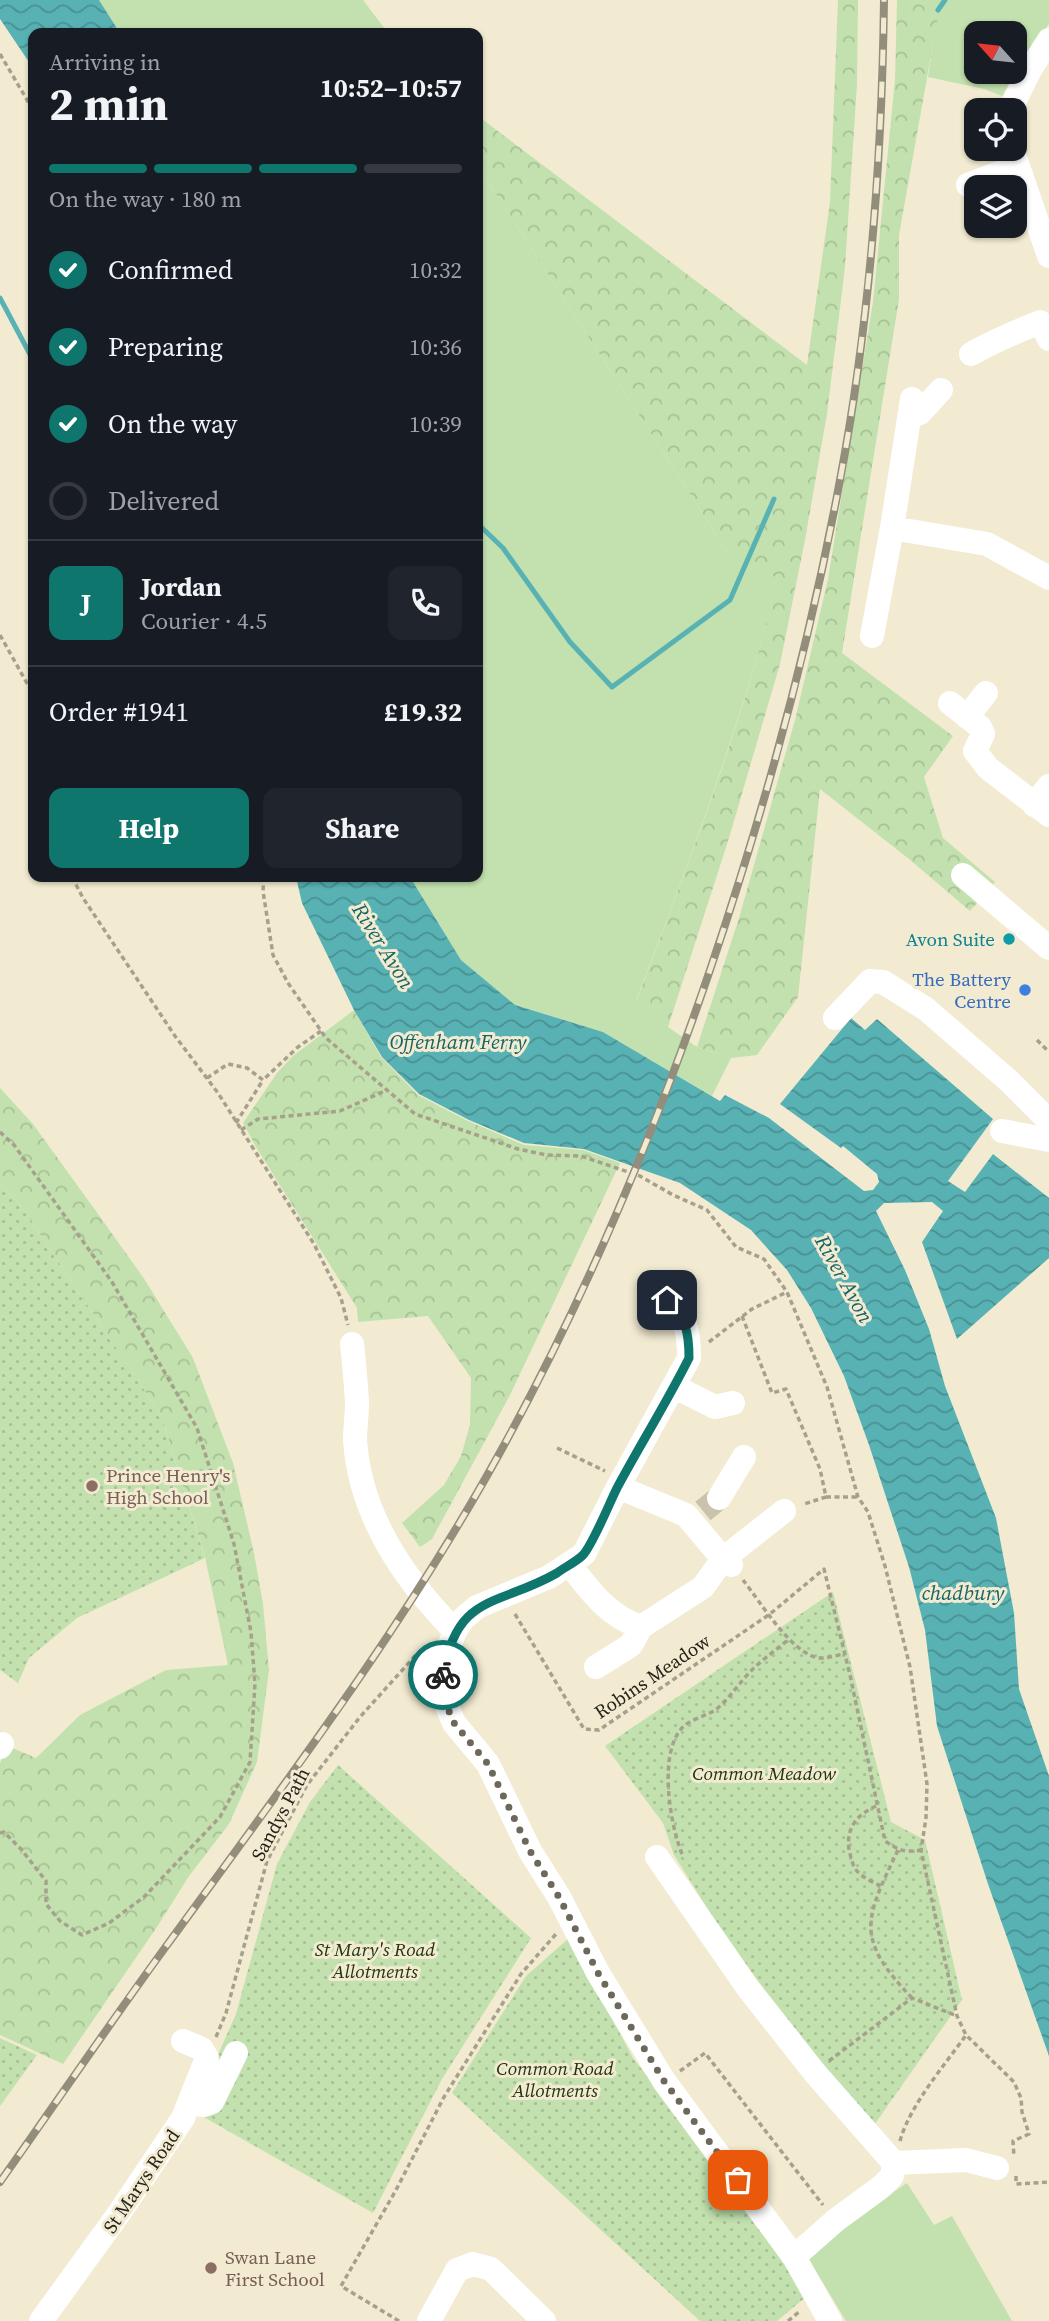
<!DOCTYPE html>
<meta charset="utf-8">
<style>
:root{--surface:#171b24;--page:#20242c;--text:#f1f3f6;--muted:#9ea1a6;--line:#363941;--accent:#0f766e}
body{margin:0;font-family:"Source Serif 4",serif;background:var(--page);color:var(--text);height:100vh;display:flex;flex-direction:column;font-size:26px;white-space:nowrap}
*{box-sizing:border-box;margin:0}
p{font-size:23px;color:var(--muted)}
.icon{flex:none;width:38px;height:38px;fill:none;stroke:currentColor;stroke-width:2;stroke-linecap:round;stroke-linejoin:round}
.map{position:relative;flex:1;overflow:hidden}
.details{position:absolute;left:28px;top:28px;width:455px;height:854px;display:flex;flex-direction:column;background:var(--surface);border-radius:14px;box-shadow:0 2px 5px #0004}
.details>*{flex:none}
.needle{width:46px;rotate:297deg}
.buttons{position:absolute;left:964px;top:21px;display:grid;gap:14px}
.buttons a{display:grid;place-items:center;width:63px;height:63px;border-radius:14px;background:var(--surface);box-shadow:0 2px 5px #0004;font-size:35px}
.pin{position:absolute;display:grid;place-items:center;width:60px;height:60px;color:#fff;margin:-30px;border-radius:14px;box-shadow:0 4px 10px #0006}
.courier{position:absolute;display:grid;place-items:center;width:70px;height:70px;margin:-35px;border:5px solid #0f766e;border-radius:50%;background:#fff;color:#222;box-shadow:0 2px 9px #0007}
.summary em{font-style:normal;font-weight:700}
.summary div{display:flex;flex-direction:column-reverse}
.summary{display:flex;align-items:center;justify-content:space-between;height:119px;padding:0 21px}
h1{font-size:46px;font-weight:700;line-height:52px}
.bar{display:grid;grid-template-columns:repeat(4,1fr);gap:10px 7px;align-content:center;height:84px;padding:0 21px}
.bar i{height:9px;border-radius:5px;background:var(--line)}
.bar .active{background:var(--accent)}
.bar p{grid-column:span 4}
.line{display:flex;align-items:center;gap:18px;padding:0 21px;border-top:2px solid var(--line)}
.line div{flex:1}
.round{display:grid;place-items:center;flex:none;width:74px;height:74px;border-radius:14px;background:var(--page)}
ol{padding:0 21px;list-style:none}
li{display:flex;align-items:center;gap:21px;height:77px}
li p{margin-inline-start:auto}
li .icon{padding:7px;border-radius:50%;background:var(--accent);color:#fff;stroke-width:4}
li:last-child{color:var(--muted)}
li i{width:38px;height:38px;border:4px solid var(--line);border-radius:50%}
.action{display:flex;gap:14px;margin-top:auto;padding:14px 21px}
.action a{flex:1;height:80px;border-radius:14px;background:var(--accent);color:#fff;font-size:28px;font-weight:700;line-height:80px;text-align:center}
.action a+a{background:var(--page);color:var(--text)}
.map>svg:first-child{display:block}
</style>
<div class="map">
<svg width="1049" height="2321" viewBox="0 0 1049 2321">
<defs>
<pattern id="forest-crowns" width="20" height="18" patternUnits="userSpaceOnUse" patternTransform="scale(1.75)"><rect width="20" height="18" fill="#c2e1ae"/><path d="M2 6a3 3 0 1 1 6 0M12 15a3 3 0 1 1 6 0" fill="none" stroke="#a7c195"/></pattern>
<pattern id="park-dots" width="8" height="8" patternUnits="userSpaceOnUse" patternTransform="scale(1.75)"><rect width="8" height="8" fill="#c2e1ae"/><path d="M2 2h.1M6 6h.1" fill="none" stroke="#a7c195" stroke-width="1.8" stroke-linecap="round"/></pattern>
<pattern id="water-waves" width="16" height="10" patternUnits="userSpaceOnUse" patternTransform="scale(1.75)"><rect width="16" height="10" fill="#58b2b4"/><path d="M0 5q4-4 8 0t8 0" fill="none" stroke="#499092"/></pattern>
</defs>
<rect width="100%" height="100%" fill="#f2ebd2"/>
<!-- grass -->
<path fill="#c2e1ae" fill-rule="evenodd" d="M99 0H363L388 33H120Z
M942 0H1049V24L1020 64 1002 96 984 89 928 77 938 10ZM976 33H1015V72H976Z
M478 166 734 562 779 578C742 722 689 862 636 1001L668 1027 697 1047 731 1058 712 1096 603 1032 515 1005 461 960 410 877H478Z
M907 2183 934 2225 952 2216 1012 2321H846L805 2253Z"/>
<!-- forest -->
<path fill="url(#forest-crowns)" d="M838 0H858L857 84 845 267 827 414 805 540 780 664 729 838 668 1027 636 1002C688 864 744 721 778 578L734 562 478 166V116L807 365 830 202Z
M897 0H944L938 16 899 235V299L842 653 953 736 924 777 943 838 995 882 970 911 909 859 820 789 798 997 757 1055 731 1058 697 1047 739 918 795 720 828 579 873 302 895 80Z
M354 1010 381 1057 418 1095 468 1121 524 1145 583 1150 620 1163 510 1395 432 1539 420 1547 402 1523 444 1485 461 1456 470 1425 471 1378 428 1316 358 1322 357 1308 256 1147 243 1123 277 1073 293 1056Z
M0 1088 33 1124 98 1214 145 1280 193 1358 233 1463 254 1553 263 1604 269 1670 257 1762 229 1824 189 1876 157 1927 63 2064 0 2035V1763L8 1746 36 1758 80 1715 166 1670 228 1665 205 1557 161 1415 19 1203 0 1185Z"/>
<!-- park -->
<path fill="url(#park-dots)" d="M0 1185 19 1203 161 1415 205 1558 77 1618 29 1658 18 1683 0 1670Z
M833 1592 891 1822 925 1840 962 2000 872 2128 757 1988 674 1855 663 1823 605 1746Z
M338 1765 531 1938 442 2079 373 2213 193 2111 236 2014 277 1864 310 1802Z
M569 1938 633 2058 693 2136 807 2296 777 2321H700L452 2093 526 1976Z
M0 2038 37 2055 0 2106Z"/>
<!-- water -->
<path fill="url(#water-waves)" d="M0 0H99L120 33H33V68L0 19Z
M296 877H410L461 960 515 1005 603 1032 720 1101 725 1095 769 1118 864 1191 873 1190 879 1182 877 1174 843 1146 841 1148 780 1104 851 1018 865 1030 877 1019 993 1119 948 1181 965 1192 993 1154 1049 1198V1258L957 1339 922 1242 943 1211 932 1202 884 1203 876 1211 905 1270 929 1329 945 1386 996 1518 1014 1613 1019 1689 1049 1776V2056L988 1884 937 1726 925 1630 909 1567 869 1445 844 1376 811 1308 787 1270 751 1230 680 1183 584 1149 524 1143 469 1120 419 1094 382 1057 354 1010 302 903Z"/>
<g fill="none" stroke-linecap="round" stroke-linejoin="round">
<!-- stream -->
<path stroke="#58b2b4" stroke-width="5" d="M938 10 945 0
M0 298 33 360
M478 524 503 548 570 642 612 687 730 600 774 499"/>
<!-- minor-tunnel -->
<path stroke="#c9c3ad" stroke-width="24" stroke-dasharray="24 12" stroke-linecap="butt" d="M703 1511 719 1498"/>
<!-- path -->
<path stroke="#a6a08d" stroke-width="3.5" stroke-dasharray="5 3.5" stroke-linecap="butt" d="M0 54 33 110
M0 635 33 694
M72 877 83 898 175 1036 218 1093 314 1244 341 1298 348 1325
M264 877 263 891 273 955 288 983 326 1038 415 1114 518 1149 547 1155 581 1156 640 1176 673 1195 707 1210 736 1247 764 1259 787 1292 827 1387 858 1497 868 1512 885 1566 910 1667 927 1784 926 1818 921 1850 957 2016 966 2035 1014 2082 1021 2098 1022 2112 1029 2134 1013 2141 1014 2157
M1037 1040 1049 1052
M207 1078 228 1064 247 1068 263 1080 298 1047 321 1031
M236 1123 263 1080
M241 1130 258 1119 340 1111 387 1090
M0 1132 14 1145 112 1282 197 1428 234 1544 251 1632 255 1684 250 1762 220 1817 144 1897 109 1923 82 1935 60 1921 46 1904V1881L21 1849 4 1832 0 1833
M742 1316 772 1393 786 1389 820 1469 826 1497 804 1504
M709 1342 752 1309 787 1292
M557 1448 605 1471
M826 1497H858
M743 1580C760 1601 793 1657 821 1658 829 1658 837 1655 844 1654
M515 1614 584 1729 599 1730 770 1614 824 1569 850 1675 885 1841C898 1850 905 1853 921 1850
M876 1806C857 1815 846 1827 849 1850 851 1857 852 1865 857 1871 863 1878 873 1882 881 1886
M898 1850C864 1921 855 1938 912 1998
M682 1854C670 1824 658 1754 682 1728 691 1718 709 1716 719 1707 730 1697 738 1685 748 1674 760 1661 775 1651 789 1639
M216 2037 226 2013 267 1861 307 1785 360 1717 415 1656 426 1649
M829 2061 912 1998 957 2016
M680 2071 705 2053 823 2205
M900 2141C910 2105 944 2066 966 2035
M1016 2176V2184L1049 2182
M399 2321 341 2286 396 2190 444 2097 521 1974 556 1934
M788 2321 800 2311"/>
<!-- minor -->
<path stroke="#fff" stroke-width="24" d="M1010 110 1031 68 1049 40
M1012 149 1049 256
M968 185 1017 166
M971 354C993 341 1016 332 1040 322L1049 339
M912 399 892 528 987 544 1049 578
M909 417 920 413 941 390
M872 636 892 528
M950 703 980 727 983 734 975 751 988 768 1049 815
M967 717 986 693
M1034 805 1049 786
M963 875 1049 948
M835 1018 870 981 883 982 926 1009 1009 1081 1049 1121
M1002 1131 1049 1140
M352 1344C354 1363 356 1383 357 1403 357 1415 355 1428 355 1440 360 1516 404 1579 455 1631
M675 1387 715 1407 733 1403
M618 1487 689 1358C689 1320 682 1311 653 1289
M719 1498 744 1457
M570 1565C590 1591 609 1617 641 1627L703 1587 723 1559 784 1511
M731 1565 723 1559 686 1515 618 1487 584 1554 549 1577 477 1607 464 1618 455 1631 446 1655 443 1679 445 1702 454 1723 488 1764 530 1851 559 1897 598 1973 664 2081 794 2257 830 2321
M596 1667 631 1645 641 1627
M0 1747 2 1744
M657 1857 748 1988 815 2073 894 2163 892 2176 881 2187 836 2220 794 2257
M190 2103 204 2105 212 2102 236 2053
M894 2163 966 2160 997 2168
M41 2321 120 2212 183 2118 207 2058 202 2049 183 2041
M429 2321 457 2270 473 2264 491 2269 544 2321"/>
<defs>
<path id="rail" d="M0 2182C56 2103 110 2023 167 1945 283 1786 403 1628 498 1456 584 1301 653 1137 710 970 765 809 809 647 840 480 869 326 882 157 884 0"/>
</defs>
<!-- rail casing -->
<use href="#rail" stroke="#938e7c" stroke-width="8"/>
<!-- rail -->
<use href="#rail" stroke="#f2ebd2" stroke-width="5" stroke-dasharray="16" stroke-linecap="butt"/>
</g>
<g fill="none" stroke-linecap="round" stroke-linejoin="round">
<!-- done -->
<path stroke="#6d695a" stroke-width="7" stroke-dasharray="0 12.6" d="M443 1675 445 1702 454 1723 488 1764 530 1851 559 1897 598 1973 664 2081 738 2180"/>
<!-- route -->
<path stroke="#0f766e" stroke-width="9" d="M443 1675C457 1592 498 1607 557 1573 565 1567 576 1562 583 1555 593 1544 609 1504 617 1488 640 1445 667 1402 689 1358 689 1332 686 1318 667 1300"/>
</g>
<!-- markers -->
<circle fill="#0f9aa8" stroke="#f2ebd2" stroke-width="2.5" cx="1009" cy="939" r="7"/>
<circle fill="#3f7fe0" stroke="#f2ebd2" stroke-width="2.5" cx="1025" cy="990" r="7"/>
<g fill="#8d6e63" stroke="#f2ebd2" stroke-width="2.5">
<circle cx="92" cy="1486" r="7"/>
<circle cx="211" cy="2268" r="7"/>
</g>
<g text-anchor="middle" stroke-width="6" stroke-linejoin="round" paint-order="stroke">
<!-- culture labels -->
<g font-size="19" fill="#0d838f" stroke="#f2ebd2" text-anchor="end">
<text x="995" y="946">Avon Suite</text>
</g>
<!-- shop labels -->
<g font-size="19" fill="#366cbe" stroke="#f2ebd2" text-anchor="end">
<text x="1011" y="986">The Battery<tspan x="1011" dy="22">Centre</tspan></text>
</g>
<!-- education labels -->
<g font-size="19" fill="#785e54" stroke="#f2ebd2" text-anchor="start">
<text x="106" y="1482">Prince Henry's<tspan x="106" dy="22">High School</tspan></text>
<text x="225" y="2264">Swan Lane<tspan x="225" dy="22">First School</tspan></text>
</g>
<!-- street labels -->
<g font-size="19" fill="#26231a" stroke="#f2ebd2">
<text transform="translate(652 1676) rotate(-34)" y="7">Robins Meadow</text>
<text transform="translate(280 1814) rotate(-62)" y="7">Sandys Path</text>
<text transform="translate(141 2181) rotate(-56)" y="7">St Marys Road</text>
</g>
<!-- park labels -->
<g font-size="19" font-style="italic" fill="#21370f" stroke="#f2ebd2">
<text x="764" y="1780">Common Meadow</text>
<text x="375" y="1956">St Mary's Road<tspan x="375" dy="22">Allotments</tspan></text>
<text x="555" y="2075">Common Road<tspan x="555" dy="22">Allotments</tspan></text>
</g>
<!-- water labels -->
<g font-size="21" font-style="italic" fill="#186364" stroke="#f2ebd2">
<text transform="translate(383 946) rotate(58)" y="7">River Avon</text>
<text x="458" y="1049">Offenham Ferry</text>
<text transform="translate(844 1279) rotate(61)" y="7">River Avon</text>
<text x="963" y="1600">chadbury</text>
</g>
</g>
</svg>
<div class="buttons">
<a><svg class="needle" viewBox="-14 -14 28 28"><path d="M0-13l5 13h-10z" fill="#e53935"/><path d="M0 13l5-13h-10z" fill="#9ea1a6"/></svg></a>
<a><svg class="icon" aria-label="locate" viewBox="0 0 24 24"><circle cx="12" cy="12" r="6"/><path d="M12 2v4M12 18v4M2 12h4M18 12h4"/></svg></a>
<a><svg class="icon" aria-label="layers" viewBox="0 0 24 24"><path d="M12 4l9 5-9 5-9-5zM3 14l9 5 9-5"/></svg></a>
</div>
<div class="pin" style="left:738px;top:2180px;background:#ea580c"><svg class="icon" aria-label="bag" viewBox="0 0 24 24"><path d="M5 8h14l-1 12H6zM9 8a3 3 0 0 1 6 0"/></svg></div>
<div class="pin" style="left:667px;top:1300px;background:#1f2937"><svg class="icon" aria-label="home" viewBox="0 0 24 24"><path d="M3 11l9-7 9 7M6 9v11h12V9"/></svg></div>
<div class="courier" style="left:443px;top:1675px"><svg class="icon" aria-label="bike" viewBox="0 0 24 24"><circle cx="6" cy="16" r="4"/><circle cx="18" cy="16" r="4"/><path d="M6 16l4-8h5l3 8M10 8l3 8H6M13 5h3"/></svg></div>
<section class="details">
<div class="summary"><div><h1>2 min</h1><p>Arriving in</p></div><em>10:52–10:57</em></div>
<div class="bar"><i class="active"></i><i class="active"></i><i class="active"></i><i></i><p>On the way · 180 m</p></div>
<ol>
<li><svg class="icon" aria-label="check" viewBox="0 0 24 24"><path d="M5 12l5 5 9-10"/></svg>Confirmed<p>10:32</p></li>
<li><svg class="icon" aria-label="check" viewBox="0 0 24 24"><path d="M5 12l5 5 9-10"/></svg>Preparing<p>10:36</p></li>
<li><svg class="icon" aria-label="check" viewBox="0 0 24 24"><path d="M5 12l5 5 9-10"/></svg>On the way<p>10:39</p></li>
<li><i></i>Delivered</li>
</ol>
<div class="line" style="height:126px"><b class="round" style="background:var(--accent);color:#fff">J</b><div><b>Jordan</b><p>Courier · 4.5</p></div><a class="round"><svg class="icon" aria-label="phone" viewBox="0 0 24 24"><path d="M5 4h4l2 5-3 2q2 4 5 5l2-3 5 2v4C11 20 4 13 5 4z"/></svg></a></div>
<div class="line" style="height:91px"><div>Order #1941</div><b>£19.32</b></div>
<div class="action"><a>Help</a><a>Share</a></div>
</section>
</div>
